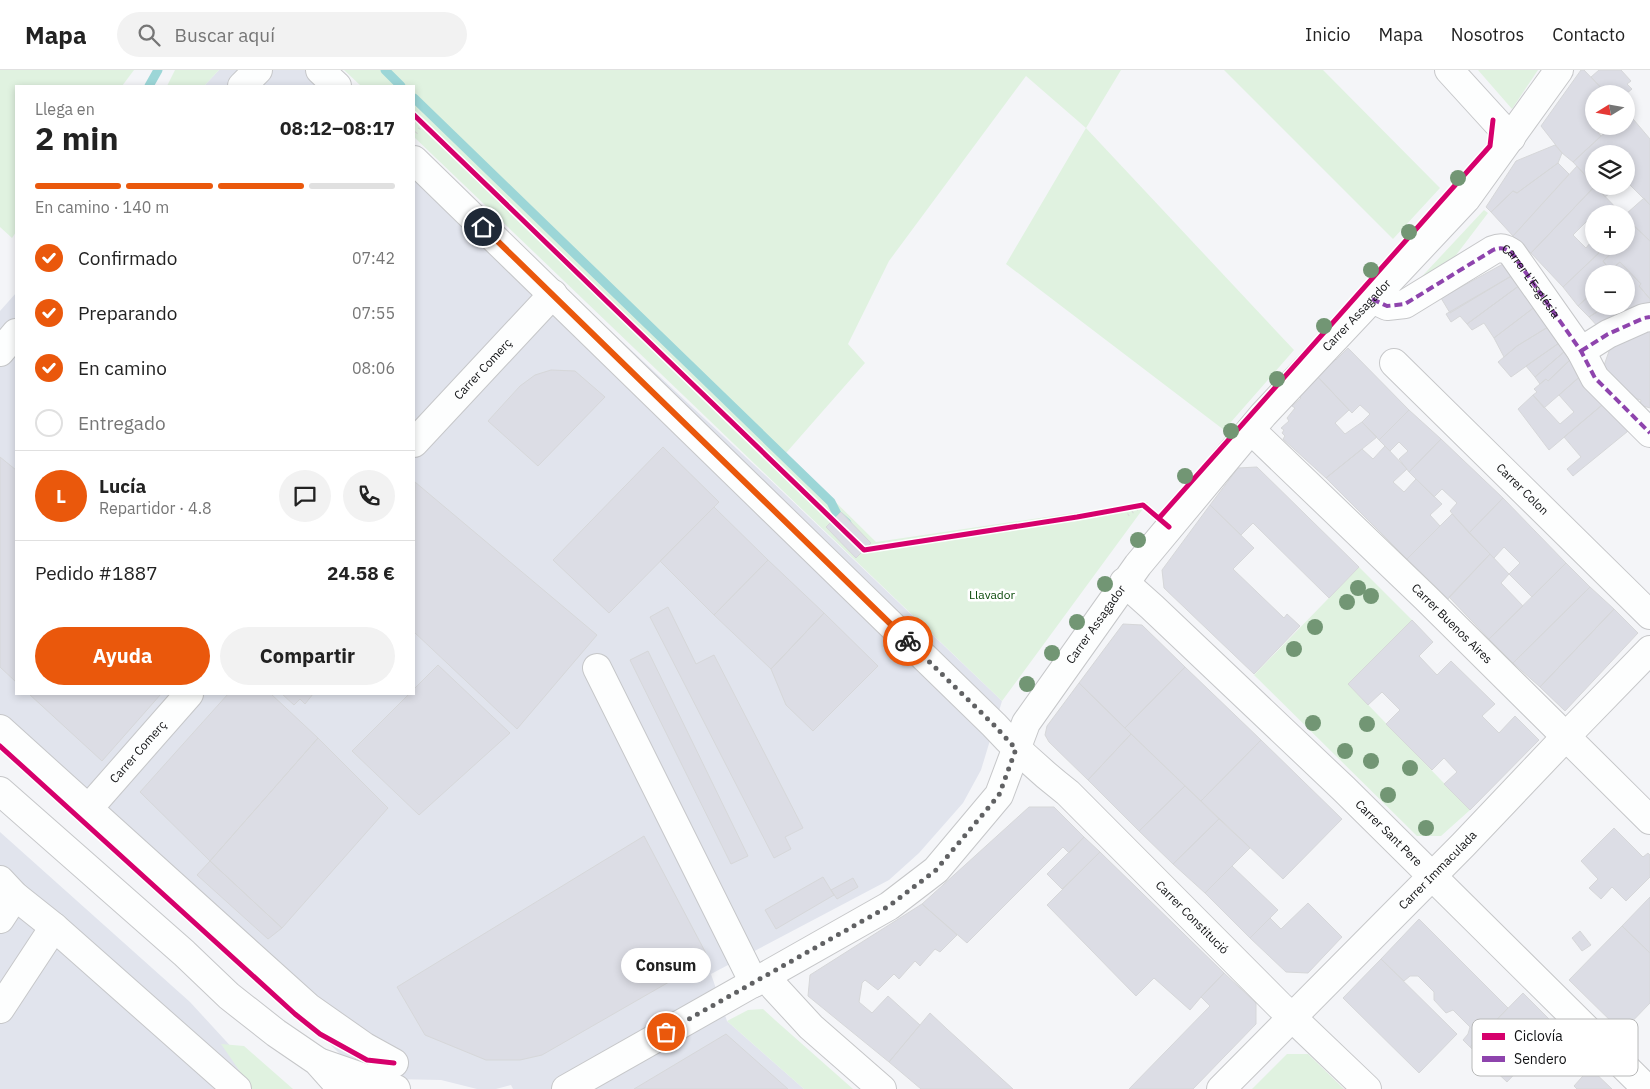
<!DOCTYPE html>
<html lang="es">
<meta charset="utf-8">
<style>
:root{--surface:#fff;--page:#f2f2f2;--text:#222;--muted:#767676;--line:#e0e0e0;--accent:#ea580c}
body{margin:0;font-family:"IBM Plex Sans",sans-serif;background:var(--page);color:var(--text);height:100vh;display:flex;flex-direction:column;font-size:19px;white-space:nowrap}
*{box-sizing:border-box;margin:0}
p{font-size:16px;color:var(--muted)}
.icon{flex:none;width:28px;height:28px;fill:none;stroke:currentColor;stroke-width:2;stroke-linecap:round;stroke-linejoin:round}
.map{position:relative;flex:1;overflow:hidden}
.sheet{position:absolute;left:15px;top:15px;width:400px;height:610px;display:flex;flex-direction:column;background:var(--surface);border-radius:0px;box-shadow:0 2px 8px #0003}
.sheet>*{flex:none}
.needle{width:32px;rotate:259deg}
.controls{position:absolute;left:1585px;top:15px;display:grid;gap:10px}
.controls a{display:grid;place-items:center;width:50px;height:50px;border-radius:50%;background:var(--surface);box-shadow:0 2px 8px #0003;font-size:25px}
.pin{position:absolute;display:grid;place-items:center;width:42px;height:42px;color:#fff;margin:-21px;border:2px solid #fff;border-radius:50%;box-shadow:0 1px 5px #0007}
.courier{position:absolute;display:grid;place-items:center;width:50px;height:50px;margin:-25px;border:4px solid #ea580c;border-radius:50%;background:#fff;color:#222;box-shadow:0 1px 6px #0007}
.bubble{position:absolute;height:35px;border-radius:18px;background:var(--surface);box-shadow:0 2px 8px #0003;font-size:16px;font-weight:700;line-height:35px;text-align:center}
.head em{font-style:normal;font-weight:700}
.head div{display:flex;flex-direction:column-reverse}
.head{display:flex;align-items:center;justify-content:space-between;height:85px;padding:0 20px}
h1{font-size:32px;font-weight:700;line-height:38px}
.bar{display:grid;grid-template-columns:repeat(4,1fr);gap:8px 5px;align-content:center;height:60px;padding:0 20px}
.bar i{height:6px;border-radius:4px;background:var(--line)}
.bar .current{background:var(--accent)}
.bar p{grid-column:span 4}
.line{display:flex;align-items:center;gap:12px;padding:0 20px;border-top:1px solid var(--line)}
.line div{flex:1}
.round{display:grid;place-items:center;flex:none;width:52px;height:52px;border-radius:26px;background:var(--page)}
ol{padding:0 20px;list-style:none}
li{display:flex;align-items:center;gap:15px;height:55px}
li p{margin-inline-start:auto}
li .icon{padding:5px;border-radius:50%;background:var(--accent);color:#fff;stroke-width:4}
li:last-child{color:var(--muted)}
li i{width:28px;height:28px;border:2px solid var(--line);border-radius:50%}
.button{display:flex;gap:10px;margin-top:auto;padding:10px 20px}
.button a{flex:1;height:58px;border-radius:30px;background:var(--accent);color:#fff;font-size:20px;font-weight:700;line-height:58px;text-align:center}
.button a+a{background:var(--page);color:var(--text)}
header{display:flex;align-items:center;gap:30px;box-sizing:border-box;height:70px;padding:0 25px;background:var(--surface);border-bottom:1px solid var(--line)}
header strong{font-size:24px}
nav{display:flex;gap:28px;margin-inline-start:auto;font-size:18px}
.search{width:350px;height:45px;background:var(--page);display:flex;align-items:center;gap:12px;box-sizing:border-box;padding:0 18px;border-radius:28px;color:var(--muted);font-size:19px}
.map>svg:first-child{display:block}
</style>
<header>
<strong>Mapa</strong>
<div class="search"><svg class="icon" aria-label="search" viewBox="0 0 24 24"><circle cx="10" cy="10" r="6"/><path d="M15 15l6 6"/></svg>Buscar aquí</div>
<nav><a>Inicio</a><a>Mapa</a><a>Nosotros</a><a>Contacto</a></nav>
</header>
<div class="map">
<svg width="1650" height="1019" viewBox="0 0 1650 1019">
<rect width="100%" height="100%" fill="#f4f5f8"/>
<!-- built -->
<path fill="#e1e4ed" d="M219 0H331L348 16H204Z
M414 77 766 406 1002 631 981 700 963 733 919 783 889 810 711 904 727 951 804 1019H513L511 1015 496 1019H477L441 1010 393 1009 342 986 301 946 0 670V241L16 223V624H414Z
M0 762 190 932 270 1019H0Z"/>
<!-- green -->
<path fill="#e0f2e0" d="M0 0H134L122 16H16V162L12 168 0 157Z
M175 0H219L204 16H167Z
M344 0H1121L1086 58 1294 280 1224 360 1006 194 1086 58 1026 6 889 191 848 274 865 293 786 383 876 472 1148 432 1002 631 414 67V16H361Z
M1224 0H1323L1440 118 1393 169Z
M1478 0H1538L1512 39Z
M1484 140 1488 143 1447 197 1413 216Z
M1359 497 1412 550 1348 614 1470 740 1441 766H1417L1254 605Z
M763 939 775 950 853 1019H804L727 951 748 940Z
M221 974 244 976 293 1019H252Z
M1287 984H1308L1344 1019H1252Z"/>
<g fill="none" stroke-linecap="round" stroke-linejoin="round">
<!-- stream -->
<path stroke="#9cd6d7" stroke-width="9" d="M385 0 401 16
M149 16 158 0
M414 28 831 432 837 444 847 453"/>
</g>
<!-- building -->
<path fill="#dcdde5" stroke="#d6d7d9" d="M1581 0H1584L1607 24H1594V47L1589 51 1601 66 1573 92 1562 83 1541 56Z
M1599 0H1621L1631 11 1627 14 1632 19 1626 24H1607L1591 7Z
M1628 43 1650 69V135L1626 111V84H1594V115L1573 92 1612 56H1626V45Z
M1555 75 1562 83 1558 93 1517 123 1513 121 1491 142 1486 137 1516 91Z
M1558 93 1569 104 1513 166 1491 142 1513 121 1517 123Z
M1577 96 1595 116 1531 183 1513 166Z
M1595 116 1622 144H1594V146L1593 145 1573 165 1586 178 1590 173 1599 183 1563 217 1531 183Z
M1595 116H1619L1605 127Z
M1644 128 1650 135V171L1630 152 1626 156V144Z
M1630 152 1650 171V229L1639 216 1641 214 1620 192 1610 200 1603 191 1617 178 1614 176H1626V156Z
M1606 176H1614L1617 178 1603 191 1610 200 1607 204H1594V221L1578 236 1563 217Z
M1620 192 1641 214 1639 216 1650 229V232L1632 247 1622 236H1626V225L1629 223 1626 219V204H1613L1610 200Z
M1503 194 1513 205 1450 243 1441 228Z
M1513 205 1520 215 1467 254 1460 246 1451 252 1446 244Z
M1520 215 1536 236 1494 268 1484 253 1472 260 1467 254Z
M1594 221V236H1606L1589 247 1578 236Z
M1536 236 1548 257 1517 276 1504 287 1494 268Z
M1606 236H1622L1632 247 1601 260 1589 247Z
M1650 256V338L1640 335 1641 330 1619 324 1601 304 1614 267Z
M1548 257 1559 273 1511 307 1498 292 1517 276Z
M1559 273 1565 281 1535 307 1526 296Z
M1348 278 1409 340 1379 370 1362 352 1370 344 1360 335 1352 343 1317 306 1333 287 1336 290Z
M1565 281 1571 289 1548 311 1546 309 1540 314 1535 307Z
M1571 289 1584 303 1544 338 1533 325 1537 322 1534 319 1546 309 1548 311Z
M551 300 575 301 605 327 538 396 488 351 520 316 535 305Z
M1584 303 1608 330 1549 380 1518 339 1533 325 1560 354 1574 342 1559 325Z
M1317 306 1349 340 1335 353 1345 364 1362 352 1377 367 1326 408 1283 369 1285 366 1282 363 1284 360 1281 358 1289 351 1287 348 1295 338 1292 336 1301 328 1298 326Z
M1608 330 1633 357 1573 406 1567 399 1581 387 1564 367Z
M1409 340 1441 369 1409 402 1399 389 1408 381 1399 372 1390 381 1379 370Z
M1441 369 1503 428 1469 463 1450 441 1457 433 1442 419 1434 427 1409 402Z
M1385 376 1407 399 1393 412 1404 422 1416 409 1442 434 1430 445 1440 456 1407 489 1326 408 1362 379 1373 389Z
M663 377 719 432 609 543 553 490Z
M0 387 16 400V612L0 597Z
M1257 397 1359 497 1329 528 1253 453 1241 465 1210 435 1238 398Z
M415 412 597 565 517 659 414 562Z
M1503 428 1566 493 1532 527 1509 504 1520 493 1504 477 1494 488 1469 463Z
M1210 435 1254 478 1233 499 1284 548 1287 544 1300 556 1254 604 1164 518 1162 500Z
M714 437 768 490 714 545 660 491Z
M841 442 871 473 856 488 826 457Z
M1452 444 1490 484 1448 529 1407 489Z
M1490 484 1509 504 1501 513 1523 536 1489 569 1449 527Z
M768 490 824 543 771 599 714 545Z
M1566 493 1590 517 1513 593 1489 569Z
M1590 517 1614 539 1540 617 1513 593Z
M668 537 696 594 714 585 803 758 785 767 791 779 774 788 650 547Z
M1614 539 1638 563 1565 641 1540 617Z
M824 543 878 596 813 661 786 635 771 599Z
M1412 550 1433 572 1419 586 1437 605 1451 591 1495 634 1482 646 1499 663 1515 646 1539 670 1470 740 1444 714 1457 702 1444 688 1432 700 1386 654 1400 640 1382 622 1368 635 1348 614Z
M1123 554 1142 555 1185 597 1125 658 1079 613Z
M648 581 748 786 731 794 630 590Z
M438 595 510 663 419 745 352 681 409 624H414V619Z
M1185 597 1261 670 1201 731 1125 658Z
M1079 613 1131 664 1088 710 1049 672 1045 665 1047 656Z
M29 624H161L102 691Z
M228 624H271L318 668 210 791 140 722Z
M282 624H313L305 634 300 629 294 635Z
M1131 664 1185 716 1139 761 1088 710Z
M318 668 388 738 282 858 210 791Z
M1261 670 1342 749 1283 809 1201 731Z
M1185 716 1219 749 1173 794 1139 761Z
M1029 737H1054L1084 767 1069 783 1063 777 967 873 922 834Z
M1219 749 1250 778 1205 823 1173 794Z
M1614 758 1643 787 1648 783 1650 785V807L1626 831 1612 817 1601 829 1589 818 1598 809 1581 791Z
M644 766 709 889 542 985 520 990H486L425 965 397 917Z
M1084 767 1100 782 1062 819 1047 804Z
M1100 782 1224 903 1201 927 1190 940 1154 908 1136 926 1047 835Z
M210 791 282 858 268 869 197 805Z
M1232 796 1278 840 1250 868 1205 823Z
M823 807 834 825 776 859 765 840Z
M853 808 858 817 837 829 831 820Z
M1650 827V883L1622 856Z
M1308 833 1342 867 1308 903 1286 902 1250 868 1270 848 1281 859Z
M922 834 957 865 940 882 935 879 920 896 915 891 899 909 894 904 878 920 865 910 862 913 859 932 872 943 888 926 920 955 889 992 808 926 810 905Z
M1419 849 1508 938 1470 977 1463 970 1468 964 1470 957 1453 940 1446 943 1434 930V922L1418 906H1410L1404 911 1381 889Z
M1622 856 1650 883V933L1622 962 1569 910Z
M1580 861 1591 875 1582 881 1572 868Z
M1381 889 1457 964 1419 1003 1343 928Z
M1224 903 1256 933V954L1193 1019H1129L1210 936 1201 927Z
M1523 923 1558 958 1507 1012 1470 977Z
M930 943 947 959 1013 1019H921L889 992Z
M726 964 788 1019H634Z
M1590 998 1612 1019H1577L1574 1016Z"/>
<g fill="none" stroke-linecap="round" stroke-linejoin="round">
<defs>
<g id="minor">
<path d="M320 0 337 16"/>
<path d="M1449 0 1511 68"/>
<path d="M242 16 258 0"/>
<path id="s1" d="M414 90 994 655C1017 680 1041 702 1068 723L1279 935 1367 1019"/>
<path id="s2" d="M1372 229 1387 236 1405 234 1493 180C1501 177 1505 178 1512 183L1581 281 1595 308 1650 363"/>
<path d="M1581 281 1608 264 1644 248 1650 247"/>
<path d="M0 282 16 263"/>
<path id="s3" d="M1394 293 1650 545"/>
<path id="s4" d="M1251 360 1426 528 1650 750"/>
<path id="s5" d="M414 373 553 224"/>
<path id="s6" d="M1124 512 1152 537 1344 719 1647 1019"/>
<path d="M597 598 754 913"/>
<path d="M0 659 308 937 365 977 394 993"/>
<path d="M0 721 184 883 229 926 276 963 317 991 342 1019"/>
<path id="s7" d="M88 739 189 624"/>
<path d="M0 810 15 826 54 857 237 1019"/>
<path d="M0 849 15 826"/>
<path d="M765 907 811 957 882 1019"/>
<path d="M0 939 54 857"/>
<path d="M321 993 396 1019"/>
<path id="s8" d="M566 1019 889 836 936 800 999 725 1026 653 1138 495 1263 345 1466 129 1559 0"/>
<path id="s9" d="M1221 1019 1463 775 1577 655 1650 580"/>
</g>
</defs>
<!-- minor casing -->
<use href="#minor" stroke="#c6c7c9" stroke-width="30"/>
<!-- path -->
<path stroke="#d9d9d9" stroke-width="3" stroke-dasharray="1 4" stroke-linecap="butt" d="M416 63 423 54
M1128 445 1143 435"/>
<!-- minor -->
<use href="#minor" stroke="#fdfefe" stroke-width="28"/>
<!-- quiet -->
<path stroke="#8e44ad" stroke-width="4" stroke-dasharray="8 4" stroke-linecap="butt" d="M1372 229 1387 236 1405 234 1493 180C1501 177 1505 178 1512 183L1581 281 1595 308 1650 363
M1581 281 1608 264 1644 248 1650 247"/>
<defs>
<path id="cycleway" d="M414 45 864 480 1077 447 1143 435 1169 457
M1159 448 1490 76 1493 50
M0 676 295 944 320 964 367 990 394 993"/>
</defs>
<!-- cycleway casing -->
<use href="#cycleway" stroke="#fff" stroke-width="8"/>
<!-- cycleway -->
<use href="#cycleway" stroke="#d6006c" stroke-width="5"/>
</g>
<!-- trees -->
<g fill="#729674">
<circle cx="1458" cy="108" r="8"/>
<circle cx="1409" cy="162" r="8"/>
<circle cx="1371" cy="200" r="8"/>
<circle cx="1324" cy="256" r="8"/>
<circle cx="1277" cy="309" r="8"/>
<circle cx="1231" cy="361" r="8"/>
<circle cx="1185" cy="406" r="8"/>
<circle cx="1138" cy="470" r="8"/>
<circle cx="1105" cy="514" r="8"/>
<circle cx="1358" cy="518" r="8"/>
<circle cx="1371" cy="526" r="8"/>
<circle cx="1347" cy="532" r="8"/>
<circle cx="1077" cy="552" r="8"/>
<circle cx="1315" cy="557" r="8"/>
<circle cx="1294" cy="579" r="8"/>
<circle cx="1052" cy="583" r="8"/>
<circle cx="1027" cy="614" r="8"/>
<circle cx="1313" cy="653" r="8"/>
<circle cx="1367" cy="654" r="8"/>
<circle cx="1345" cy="681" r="8"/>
<circle cx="1371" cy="691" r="8"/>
<circle cx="1410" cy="698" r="8"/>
<circle cx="1388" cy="725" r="8"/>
<circle cx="1426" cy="758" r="8"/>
</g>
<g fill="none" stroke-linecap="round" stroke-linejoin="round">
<!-- done -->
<path stroke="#606163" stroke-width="5" stroke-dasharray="0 9" d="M666 962 889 836 936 800 999 725 1016 679 994 655 908 571"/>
<!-- route -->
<path stroke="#ea580c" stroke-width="6" d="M483 157 908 571"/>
</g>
<g text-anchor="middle" stroke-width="5" stroke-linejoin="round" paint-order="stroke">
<!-- street labels -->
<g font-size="12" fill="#101113" stroke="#fff">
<text dy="4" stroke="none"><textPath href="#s2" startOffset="192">Carrer L'Església</textPath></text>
<text dy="4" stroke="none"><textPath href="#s8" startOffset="1131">Carrer Assagador</textPath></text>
<text dy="4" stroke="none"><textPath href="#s5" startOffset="101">Carrer Comerç</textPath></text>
<text dy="4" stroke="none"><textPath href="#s3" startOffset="180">Carrer Colon</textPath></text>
<text dy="4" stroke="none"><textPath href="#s8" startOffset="726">Carrer Assagador</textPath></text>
<text dy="4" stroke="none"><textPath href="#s4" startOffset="279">Carrer Buenos Aires</textPath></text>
<text dy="4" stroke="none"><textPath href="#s7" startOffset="76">Carrer Comerç</textPath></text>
<text dy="4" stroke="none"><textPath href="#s6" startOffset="365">Carrer Sant Pere</textPath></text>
<text dy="4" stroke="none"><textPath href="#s9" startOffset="308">Carrer Immaculada</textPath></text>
<text dy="4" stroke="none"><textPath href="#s1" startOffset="1086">Carrer Constitució</textPath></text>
</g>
<!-- park labels -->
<g font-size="12" fill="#084808" stroke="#fff">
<text x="992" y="529">Llavador</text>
</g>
</g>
<!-- legend -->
<rect x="1472" y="949" width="166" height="57" rx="8" fill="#fff" stroke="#b7b8b8" stroke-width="1"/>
<rect x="1482" y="963" width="23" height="7" fill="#d6006c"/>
<rect x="1482" y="986" width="23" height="6" fill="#8e44ad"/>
<g font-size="14" fill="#101113">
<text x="1514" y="971">Ciclovía</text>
<text x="1514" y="994">Sendero</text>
</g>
</svg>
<div class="controls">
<a><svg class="needle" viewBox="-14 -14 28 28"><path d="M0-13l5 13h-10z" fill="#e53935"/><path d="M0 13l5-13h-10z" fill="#767676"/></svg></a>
<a><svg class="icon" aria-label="layers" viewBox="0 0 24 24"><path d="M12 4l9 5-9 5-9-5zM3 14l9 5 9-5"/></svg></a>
<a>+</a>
<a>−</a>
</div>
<div class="pin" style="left:666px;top:962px;background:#ea580c"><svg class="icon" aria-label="bag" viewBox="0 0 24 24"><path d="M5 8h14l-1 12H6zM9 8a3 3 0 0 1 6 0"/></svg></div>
<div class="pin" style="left:483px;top:157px;background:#1f2937"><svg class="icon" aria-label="home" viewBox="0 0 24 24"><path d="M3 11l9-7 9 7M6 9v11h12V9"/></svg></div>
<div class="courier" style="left:908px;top:571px"><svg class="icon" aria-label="bike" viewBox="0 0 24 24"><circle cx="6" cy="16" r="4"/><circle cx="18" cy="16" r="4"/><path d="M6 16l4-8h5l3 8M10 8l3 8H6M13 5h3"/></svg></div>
<div class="bubble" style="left:621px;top:878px;width:90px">Consum</div>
<section class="sheet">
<div class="head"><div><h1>2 min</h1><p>Llega en</p></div><em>08:12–08:17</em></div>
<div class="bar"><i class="current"></i><i class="current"></i><i class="current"></i><i></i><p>En camino · 140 m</p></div>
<ol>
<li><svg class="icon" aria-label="check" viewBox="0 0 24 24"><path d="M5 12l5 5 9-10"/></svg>Confirmado<p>07:42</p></li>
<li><svg class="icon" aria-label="check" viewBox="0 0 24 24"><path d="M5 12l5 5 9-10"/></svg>Preparando<p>07:55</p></li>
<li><svg class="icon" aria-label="check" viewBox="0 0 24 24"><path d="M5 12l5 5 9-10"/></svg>En camino<p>08:06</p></li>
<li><i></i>Entregado</li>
</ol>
<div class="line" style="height:90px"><b class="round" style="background:var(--accent);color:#fff">L</b><div><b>Lucía</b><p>Repartidor · 4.8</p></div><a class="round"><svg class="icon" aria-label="chat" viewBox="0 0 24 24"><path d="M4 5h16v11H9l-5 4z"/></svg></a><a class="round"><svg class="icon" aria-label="phone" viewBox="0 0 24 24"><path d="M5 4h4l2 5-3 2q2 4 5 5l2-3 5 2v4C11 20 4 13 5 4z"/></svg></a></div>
<div class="line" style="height:65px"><div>Pedido #1887</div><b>24.58 €</b></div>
<div class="button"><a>Ayuda</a><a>Compartir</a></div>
</section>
</div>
